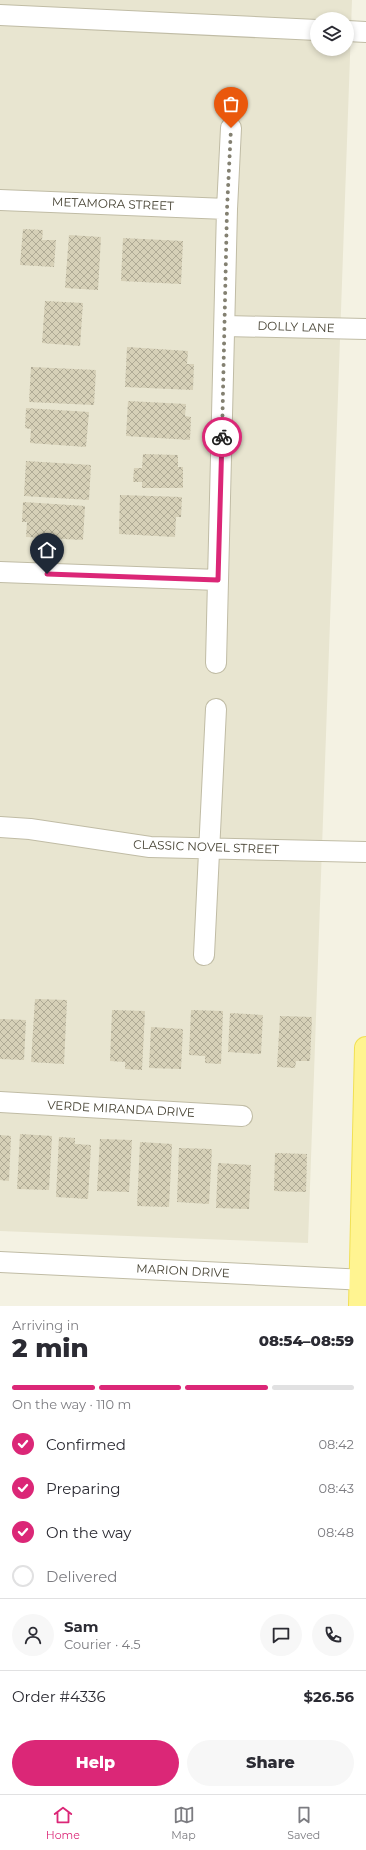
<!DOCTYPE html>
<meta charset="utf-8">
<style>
:root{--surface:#fff;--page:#f7f7f7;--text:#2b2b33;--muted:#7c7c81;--line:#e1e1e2;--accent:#db2777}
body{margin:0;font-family:Montserrat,sans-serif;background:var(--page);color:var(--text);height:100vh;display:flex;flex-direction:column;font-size:15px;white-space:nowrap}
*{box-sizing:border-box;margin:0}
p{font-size:13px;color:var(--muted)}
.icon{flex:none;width:22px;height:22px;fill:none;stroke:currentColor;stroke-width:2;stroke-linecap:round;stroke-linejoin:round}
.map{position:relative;height:1306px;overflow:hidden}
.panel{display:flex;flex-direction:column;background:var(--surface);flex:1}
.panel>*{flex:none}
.fabs{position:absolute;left:310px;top:12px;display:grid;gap:8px}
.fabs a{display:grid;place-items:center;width:44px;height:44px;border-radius:50%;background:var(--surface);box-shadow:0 2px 6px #0003;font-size:20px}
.pin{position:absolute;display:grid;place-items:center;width:34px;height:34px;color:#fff;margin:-41px -17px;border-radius:50% 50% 50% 0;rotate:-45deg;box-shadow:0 0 4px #0007}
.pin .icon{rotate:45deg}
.courier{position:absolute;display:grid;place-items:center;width:40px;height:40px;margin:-20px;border:3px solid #db2777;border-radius:50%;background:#fff;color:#222;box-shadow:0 1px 5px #0007}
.headline em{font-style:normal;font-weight:800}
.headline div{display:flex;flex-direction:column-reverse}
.headline{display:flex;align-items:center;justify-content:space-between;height:68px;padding:0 12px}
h1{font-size:26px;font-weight:800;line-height:30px}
.bar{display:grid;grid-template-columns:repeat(4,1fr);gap:6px 4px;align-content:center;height:48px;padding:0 12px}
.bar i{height:5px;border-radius:3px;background:var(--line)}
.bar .active{background:var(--accent)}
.bar p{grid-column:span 4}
.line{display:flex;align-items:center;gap:10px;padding:0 12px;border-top:1px solid var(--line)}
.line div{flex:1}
.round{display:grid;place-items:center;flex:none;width:42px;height:42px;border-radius:21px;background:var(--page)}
ol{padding:0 12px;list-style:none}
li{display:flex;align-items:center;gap:12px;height:44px}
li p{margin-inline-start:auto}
li .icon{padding:4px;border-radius:50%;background:var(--accent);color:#fff;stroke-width:4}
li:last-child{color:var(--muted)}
li i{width:22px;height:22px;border:2px solid var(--line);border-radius:50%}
.cta{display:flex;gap:8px;margin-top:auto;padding:8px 12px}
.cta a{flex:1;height:46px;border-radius:24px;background:var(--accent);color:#fff;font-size:16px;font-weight:800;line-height:46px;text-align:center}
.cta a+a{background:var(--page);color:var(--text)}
.menu{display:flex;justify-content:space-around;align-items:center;height:56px;border-top:1px solid var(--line);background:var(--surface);font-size:11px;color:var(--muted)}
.menu a{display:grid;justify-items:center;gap:2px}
.menu .active{color:var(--accent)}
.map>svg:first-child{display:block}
</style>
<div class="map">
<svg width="366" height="1306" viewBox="0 0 366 1306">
<defs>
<pattern id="building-cross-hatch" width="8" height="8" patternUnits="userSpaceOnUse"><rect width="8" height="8" fill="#d6d0b7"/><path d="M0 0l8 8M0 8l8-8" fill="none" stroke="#afaa95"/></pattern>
</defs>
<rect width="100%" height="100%" fill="#f4f2e3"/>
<!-- residential -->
<path fill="#e8e5d0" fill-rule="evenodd" d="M0 0H352L308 1243 0 1231ZM317 19H347V49H317Z"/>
<!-- building -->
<path fill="url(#building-cross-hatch)" d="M23 229 43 230 42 240H56L54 267 20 265Z
M69 235 101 237 98 290 65 288Z
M123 238 183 241 181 284 121 281Z
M45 301 83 303 80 346 42 343Z
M127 347 188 351 187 364H194L193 390 125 387Z
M31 367 96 370 94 405 29 402Z
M128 401 186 404 185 416 191 417 190 440 126 436Z
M26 408 89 412 86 447 30 443 31 429 25 428Z
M143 454 178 455V467H183V488H142V482H133L134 468H142Z
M26 461 91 465 89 500 24 496Z
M120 495 182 497 181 517H176L175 537 119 534Z
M23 502 85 506 83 540 26 537 27 522H22Z
M35 999 67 1000 64 1064 31 1062Z
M112 1010 145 1011 142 1070 125 1069V1062L110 1061Z
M191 1010 223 1011 221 1064 205 1063V1056L189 1055Z
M230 1013 263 1015 261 1054 228 1052Z
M280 1016 312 1017 310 1061H296L295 1068 277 1067Z
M0 1019 26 1020 24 1060 0 1059Z
M151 1027 183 1029 181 1069 149 1068Z
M20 1134 52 1136 49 1190 17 1189Z
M0 1135 11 1136 9 1181 0 1180Z
M59 1137 75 1138V1144L91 1145 88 1199 56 1197Z
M100 1139 132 1140 129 1192 97 1191Z
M140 1142 172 1144 169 1207 137 1206Z
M179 1148 212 1149 209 1204 177 1202Z
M275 1153 307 1154 306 1192 274 1191Z
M218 1163 251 1165 249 1209 216 1208Z"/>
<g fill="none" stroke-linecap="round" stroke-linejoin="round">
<defs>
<path id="minor" d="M0 15 317 30
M347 31 366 32
M0 200 227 209
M225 326 366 329
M0 572 218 580
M216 663 227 209 231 128
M0 827 30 829 150 847 366 852
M204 955 216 709
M0 1102 242 1116
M0 1262 366 1280"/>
<path id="major" d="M360 1306 366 1048"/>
</defs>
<!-- minor casing -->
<use href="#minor" stroke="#c0bca5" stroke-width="22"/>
<!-- major casing -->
<use href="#major" stroke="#f1e054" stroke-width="24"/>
<!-- minor -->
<use href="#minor" stroke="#fff" stroke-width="20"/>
<!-- major -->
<use href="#major" stroke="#fff491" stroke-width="22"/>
</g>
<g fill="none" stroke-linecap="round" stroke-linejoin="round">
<!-- done -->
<path stroke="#838071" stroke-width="4" stroke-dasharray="0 7.2" d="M222 437 227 209 231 128"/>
<!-- route -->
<path stroke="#db2777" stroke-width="5" d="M47 574 218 580 222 437"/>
</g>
<g text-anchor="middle" stroke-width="3" stroke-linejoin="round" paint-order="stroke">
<!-- street labels -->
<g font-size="12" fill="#464233" stroke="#fff">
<text transform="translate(113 204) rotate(2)" y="4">METAMORA STREET</text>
<text transform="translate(296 327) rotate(2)" y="4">DOLLY LANE</text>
<text transform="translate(206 847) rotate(2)" y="4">CLASSIC NOVEL STREET</text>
<text transform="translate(121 1109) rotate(3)" y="4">VERDE MIRANDA DRIVE</text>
<text transform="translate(183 1271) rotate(3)" y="4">MARION DRIVE</text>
</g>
</g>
</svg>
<div class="fabs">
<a><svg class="icon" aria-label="layers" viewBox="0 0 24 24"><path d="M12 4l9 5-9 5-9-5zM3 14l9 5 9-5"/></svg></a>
</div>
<div class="pin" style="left:231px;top:128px;background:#ea580c"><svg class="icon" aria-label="bag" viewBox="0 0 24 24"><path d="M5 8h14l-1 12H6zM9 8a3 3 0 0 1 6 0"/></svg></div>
<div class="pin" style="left:47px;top:574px;background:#1f2937"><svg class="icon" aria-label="home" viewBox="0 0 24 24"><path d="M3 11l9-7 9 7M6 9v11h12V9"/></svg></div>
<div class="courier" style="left:222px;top:437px"><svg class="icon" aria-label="bike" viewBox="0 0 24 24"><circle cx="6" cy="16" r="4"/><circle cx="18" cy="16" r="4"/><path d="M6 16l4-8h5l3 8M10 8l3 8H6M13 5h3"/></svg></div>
</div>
<section class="panel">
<div class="headline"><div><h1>2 min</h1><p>Arriving in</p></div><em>08:54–08:59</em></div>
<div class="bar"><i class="active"></i><i class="active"></i><i class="active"></i><i></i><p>On the way · 110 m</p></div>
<ol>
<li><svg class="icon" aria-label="check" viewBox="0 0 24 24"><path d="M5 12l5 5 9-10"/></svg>Confirmed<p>08:42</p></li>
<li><svg class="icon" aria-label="check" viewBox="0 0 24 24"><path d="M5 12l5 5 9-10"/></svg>Preparing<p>08:43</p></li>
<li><svg class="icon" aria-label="check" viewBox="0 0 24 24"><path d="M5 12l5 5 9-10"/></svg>On the way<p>08:48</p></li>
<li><i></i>Delivered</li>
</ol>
<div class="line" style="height:72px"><a class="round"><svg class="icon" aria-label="person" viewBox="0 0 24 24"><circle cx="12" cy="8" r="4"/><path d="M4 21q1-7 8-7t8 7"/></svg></a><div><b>Sam</b><p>Courier · 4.5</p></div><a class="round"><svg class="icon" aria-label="chat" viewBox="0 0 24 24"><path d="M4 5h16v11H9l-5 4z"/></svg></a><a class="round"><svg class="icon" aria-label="phone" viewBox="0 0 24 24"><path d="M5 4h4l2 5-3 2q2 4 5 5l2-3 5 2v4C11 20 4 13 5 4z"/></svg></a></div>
<div class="line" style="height:52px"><div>Order #4336</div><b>$26.56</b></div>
<div class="cta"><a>Help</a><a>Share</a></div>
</section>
<nav class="menu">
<a class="active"><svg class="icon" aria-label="home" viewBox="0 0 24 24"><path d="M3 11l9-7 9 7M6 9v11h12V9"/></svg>Home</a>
<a><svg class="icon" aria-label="map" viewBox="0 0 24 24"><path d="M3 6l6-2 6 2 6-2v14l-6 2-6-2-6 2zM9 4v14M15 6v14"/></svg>Map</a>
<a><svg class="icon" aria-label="saved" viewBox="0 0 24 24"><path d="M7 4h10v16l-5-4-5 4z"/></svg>Saved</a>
</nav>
